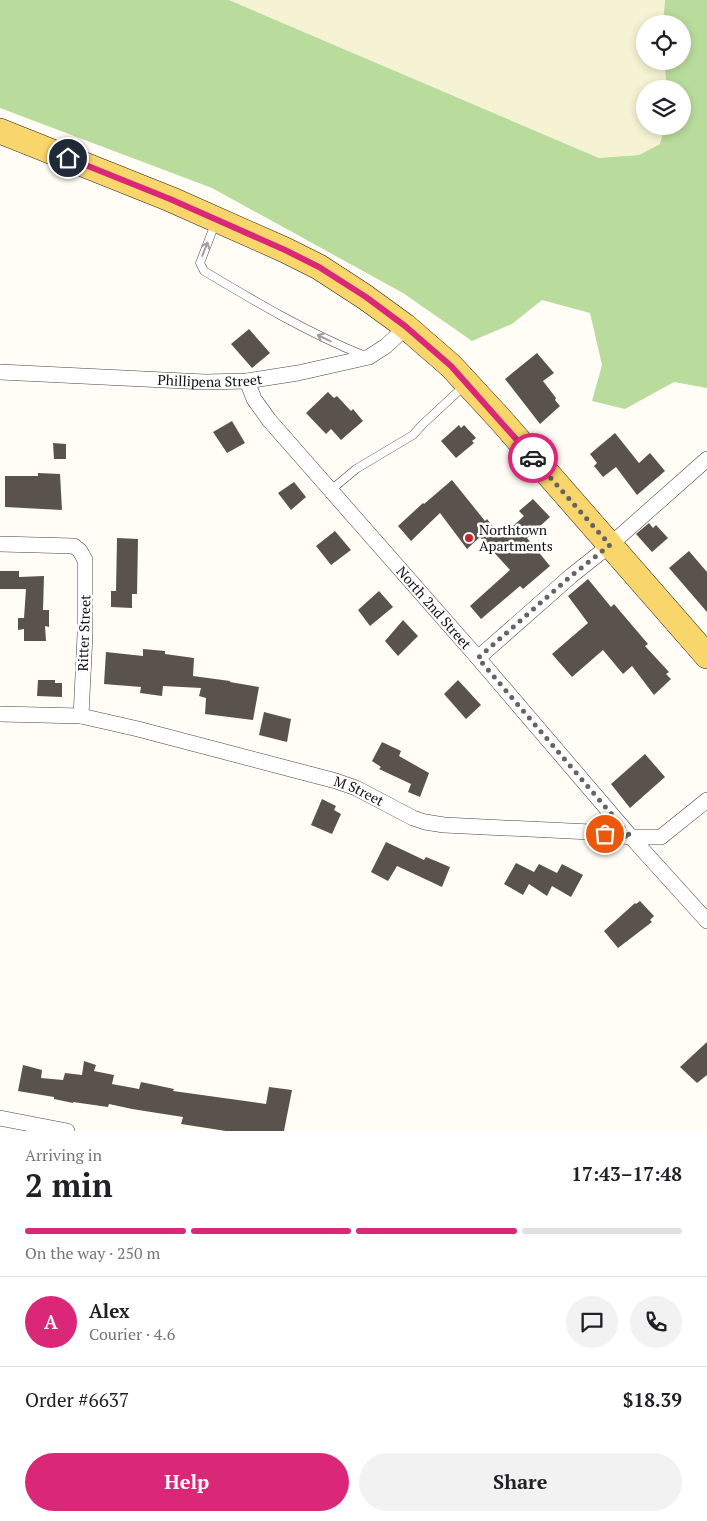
<!DOCTYPE html>
<meta charset="utf-8">
<style>
:root{--surface:#fff;--page:#f2f2f2;--text:#202124;--muted:#757577;--line:#e0e0e0;--accent:#db2777}
body{margin:0;font-family:"PT Serif",serif;background:var(--page);color:var(--text);height:100vh;display:flex;flex-direction:column;font-size:19px;white-space:nowrap}
*{box-sizing:border-box;margin:0}
p{font-size:16px;color:var(--muted)}
.icon{flex:none;width:28px;height:28px;fill:none;stroke:currentColor;stroke-width:2;stroke-linecap:round;stroke-linejoin:round}
.map{position:relative;height:1131px;overflow:hidden}
.panel{display:flex;flex-direction:column;background:var(--surface);flex:1}
.panel>*{flex:none}
.tools{position:absolute;left:636px;top:15px;display:grid;gap:10px}
.tools a{display:grid;place-items:center;width:55px;height:55px;border-radius:50%;background:var(--surface);box-shadow:0 2px 8px #0003;font-size:25px}
.pin{position:absolute;display:grid;place-items:center;width:42px;height:42px;color:#fff;margin:-21px;border:2px solid #fff;border-radius:50%;box-shadow:0 1px 5px #0007}
.courier{position:absolute;display:grid;place-items:center;width:50px;height:50px;margin:-25px;border:4px solid #db2777;border-radius:50%;background:#fff;color:#222;box-shadow:0 1px 6px #0007}
.head em{font-style:normal;font-weight:800}
.head div{display:flex;flex-direction:column-reverse}
.head{display:flex;align-items:center;justify-content:space-between;height:85px;padding:0 25px}
h1{font-size:32px;font-weight:800;line-height:38px}
.bar{display:grid;grid-template-columns:repeat(4,1fr);gap:8px 5px;align-content:center;height:60px;padding:0 25px}
.bar i{height:6px;border-radius:4px;background:var(--line)}
.bar .current{background:var(--accent)}
.bar p{grid-column:span 4}
.line{display:flex;align-items:center;gap:12px;padding:0 25px;border-top:1px solid var(--line)}
.line div{flex:1}
.round{display:grid;place-items:center;flex:none;width:52px;height:52px;border-radius:26px;background:var(--page)}
.action{display:flex;gap:10px;margin-top:auto;padding:10px 25px}
.action a{flex:1;height:58px;border-radius:30px;background:var(--accent);color:#fff;font-size:20px;font-weight:800;line-height:58px;text-align:center}
.action a+a{background:var(--page);color:var(--text)}
.map>svg:first-child{display:block}
</style>
<div class="map">
<svg width="707" height="1131" viewBox="0 0 707 1131">
<rect width="100%" height="100%" fill="#fffdf5"/>
<!-- farmland -->
<path fill="#f6f3d4" d="M229 0H665L663 24H645V61H664L667 89H645V126H665L660 144 639 155 599 158Z"/>
<!-- forest -->
<path fill="#b9dc9c" d="M0 0H229L599 158 639 155 660 144 665 126H682V89H667L664 61H682V24H663L665 0H707V388L674 382 625 409 592 401 602 365 590 313 542 300 512 324 472 341 403 293 212 188 0 108Z"/>
<!-- building -->
<path fill="#5a524d" d="M249 329 270 353 252 368 231 344Z
M537 353 554 373 543 381 556 398 555 400 560 406 540 424 505 379Z
M328 392 334 398 337 396 351 411 353 409 363 421 341 440 331 429 326 434 306 413Z
M232 421 245 443 227 453 213 432Z
M459 425 461 428 464 425 476 438 472 441 474 443 456 458 441 441Z
M615 433 639 463 650 453 665 471 637 495 616 467 603 477 594 466 597 463 590 454Z
M53 443 66 444V459H54Z
M38 473 60 474 62 510 5 507V476H38Z
M452 480 485 521 487 519 501 537 524 516 519 511 533 499 550 517 527 538 550 566 523 589 520 586 481 619 470 606 510 570 480 537 467 549 440 513 411 541 398 526 423 503 424 504Z
M294 482 306 497 291 510 278 493Z
M649 523 653 528 656 525 668 538 652 552 636 534Z
M335 531 351 550 331 565 316 546Z
M117 538 138 539 137 594H132V608L111 607V591H116Z
M689 551 707 572V612L669 568Z
M0 571H19V577L44 576 43 610H49V627L45 626 46 641H24V629L18 630V618H24L26 589H0Z
M588 579 611 607 614 604 648 644 645 646 669 672 666 674 671 679 654 695 632 666 623 674 603 650 572 677 552 654 588 623 568 596Z
M379 591 393 607 370 626 358 610Z
M403 620 418 636 398 656 385 641Z
M143 649 165 651V654L194 658 193 676 230 681V682L259 687 253 720 205 714 206 698 199 696 201 688 163 686 162 696 140 693 141 687 104 684 106 652 143 656Z
M38 680H55V683H62V697L37 696Z
M458 680 481 705 466 719 444 694Z
M264 712 291 719 287 742 259 735Z
M382 742 401 751 399 756 429 773 420 797 408 792 411 784 379 769 381 767 372 761Z
M645 754 665 777 630 808 611 784Z
M322 799 336 806 334 810 341 814 332 834 311 825Z
M386 842 424 860 426 857 450 867 442 887 397 866 388 881 371 872Z
M516 863 534 872 539 864 557 873 562 864 583 875 571 897 552 886 547 896 529 884 523 895 504 884Z
M640 901 654 916 650 920 652 922 618 948 604 931 635 903 636 904Z
M707 1042V1075L697 1083 680 1067Z
M84 1061 96 1065 94 1071 114 1075 112 1084 139 1089 141 1082 174 1089 173 1091 266 1104 269 1087 292 1090 284 1131H226L181 1124 183 1117 132 1109 109 1104 108 1107 73 1102V1103L54 1099V1097L18 1091 23 1065 42 1070 41 1078 63 1080 65 1073 82 1075Z"/>
<g fill="none" stroke-linecap="round" stroke-linejoin="round">
<defs>
<path id="lane" d="M215 224 200 263 204 271C256 302 308 333 365 356
M331 490 356 469 413 435 422 425 465 385"/>
<g id="street">
<path id="s1" d="M0 372 205 382 247 381 298 373 369 357 386 346 401 332 405 326"/>
<path id="s2" d="M247 381 254 399 269 420 478 658 631 837 707 921"/>
<path d="M0 544 74 546 80 551 85 560V635L81 716"/>
<path d="M478 658 571 576 610 545 707 459"/>
<path id="s3" d="M0 714 81 716 138 729 336 781 356 788 413 818 425 822 444 825 591 832 631 837H661L707 800"/>
<path d="M0 1118 67 1131"/>
</g>
<path id="primary" d="M0 131 170 199 285 250 319 267 365 297 405 326 451 366 500 419 707 656"/>
</defs>
<!-- lane casing -->
<use href="#lane" stroke="#444" stroke-width="9"/>
<!-- street casing -->
<use href="#street" stroke="#444" stroke-width="16"/>
<!-- primary casing -->
<use href="#primary" stroke="#222" stroke-width="26"/>
<!-- lane -->
<use href="#lane" stroke="#fff" stroke-width="8"/>
<!-- street -->
<use href="#street" stroke="#fff" stroke-width="15"/>
<!-- primary -->
<use href="#primary" stroke="#f9d66b" stroke-width="25"/>
</g>
<!-- one-way arrows -->
<defs><path id="oneway-shaft" d="M-6 0H5M1.5-3L5.5 0L1.5 3" fill="none" stroke-width="1.6" stroke-linecap="round" stroke-linejoin="round" transform="scale(1.25)"/></defs>
<g stroke="#a0a0a0">
<use href="#oneway-shaft" transform="translate(205 249) rotate(-68)"/>
<use href="#oneway-shaft" transform="translate(324 338) rotate(-154)"/>
</g>
<g fill="none" stroke-linecap="round" stroke-linejoin="round">
<!-- done -->
<path stroke="#646461" stroke-width="5" stroke-dasharray="0 9" d="M533 458 610 545 571 576 478 658 631 837 605 834"/>
<!-- route -->
<path stroke="#db2777" stroke-width="6" d="M68 158 170 199 285 250 319 267 366 297 405 326 451 366 533 458"/>
</g>
<!-- markers -->
<circle fill="#c4262e" stroke="#fff" stroke-width="2" cx="469" cy="538" r="5"/>
<g text-anchor="middle" stroke-width="5" stroke-linejoin="round" paint-order="stroke">
<!-- street labels -->
<g font-size="14" fill="#111" stroke="#fff">
<text dy="5" stroke="none"><textPath href="#s1" startOffset="210">Phillipena Street</textPath></text>
<text dy="5" stroke="none"><textPath href="#s2" startOffset="295">North 2nd Street</textPath></text>
<text transform="translate(84 633) rotate(-88)" y="5">Ritter Street</text>
<text dy="5" stroke="none"><textPath href="#s3" startOffset="369">M Street</textPath></text>
</g>
<!-- poi labels -->
<g font-size="14" fill="#111" stroke="#fff" text-anchor="start">
<text x="479" y="535">Northtown<tspan x="479" dy="16">Apartments</tspan></text>
</g>
</g>
</svg>
<div class="tools">
<a><svg class="icon" aria-label="locate" viewBox="0 0 24 24"><circle cx="12" cy="12" r="6"/><path d="M12 2v4M12 18v4M2 12h4M18 12h4"/></svg></a>
<a><svg class="icon" aria-label="layers" viewBox="0 0 24 24"><path d="M12 4l9 5-9 5-9-5zM3 14l9 5 9-5"/></svg></a>
</div>
<div class="pin" style="left:605px;top:834px;background:#ea580c"><svg class="icon" aria-label="bag" viewBox="0 0 24 24"><path d="M5 8h14l-1 12H6zM9 8a3 3 0 0 1 6 0"/></svg></div>
<div class="pin" style="left:68px;top:158px;background:#1f2937"><svg class="icon" aria-label="home" viewBox="0 0 24 24"><path d="M3 11l9-7 9 7M6 9v11h12V9"/></svg></div>
<div class="courier" style="left:533px;top:458px"><svg class="icon" aria-label="car" viewBox="0 0 24 24"><path d="M5 17H2v-5l4-1 3-4h7l3 4 3 1v5h-3M9 17h6M6 11h13"/><circle cx="7" cy="17" r="2"/><circle cx="17" cy="17" r="2"/></svg></div>
</div>
<section class="panel">
<div class="head"><div><h1>2 min</h1><p>Arriving in</p></div><em>17:43–17:48</em></div>
<div class="bar"><i class="current"></i><i class="current"></i><i class="current"></i><i></i><p>On the way · 250 m</p></div>
<div class="line" style="height:90px"><b class="round" style="background:var(--accent);color:#fff">A</b><div><b>Alex</b><p>Courier · 4.6</p></div><a class="round"><svg class="icon" aria-label="chat" viewBox="0 0 24 24"><path d="M4 5h16v11H9l-5 4z"/></svg></a><a class="round"><svg class="icon" aria-label="phone" viewBox="0 0 24 24"><path d="M5 4h4l2 5-3 2q2 4 5 5l2-3 5 2v4C11 20 4 13 5 4z"/></svg></a></div>
<div class="line" style="height:65px"><div>Order #6637</div><b>$18.39</b></div>
<div class="action"><a>Help</a><a>Share</a></div>
</section>
